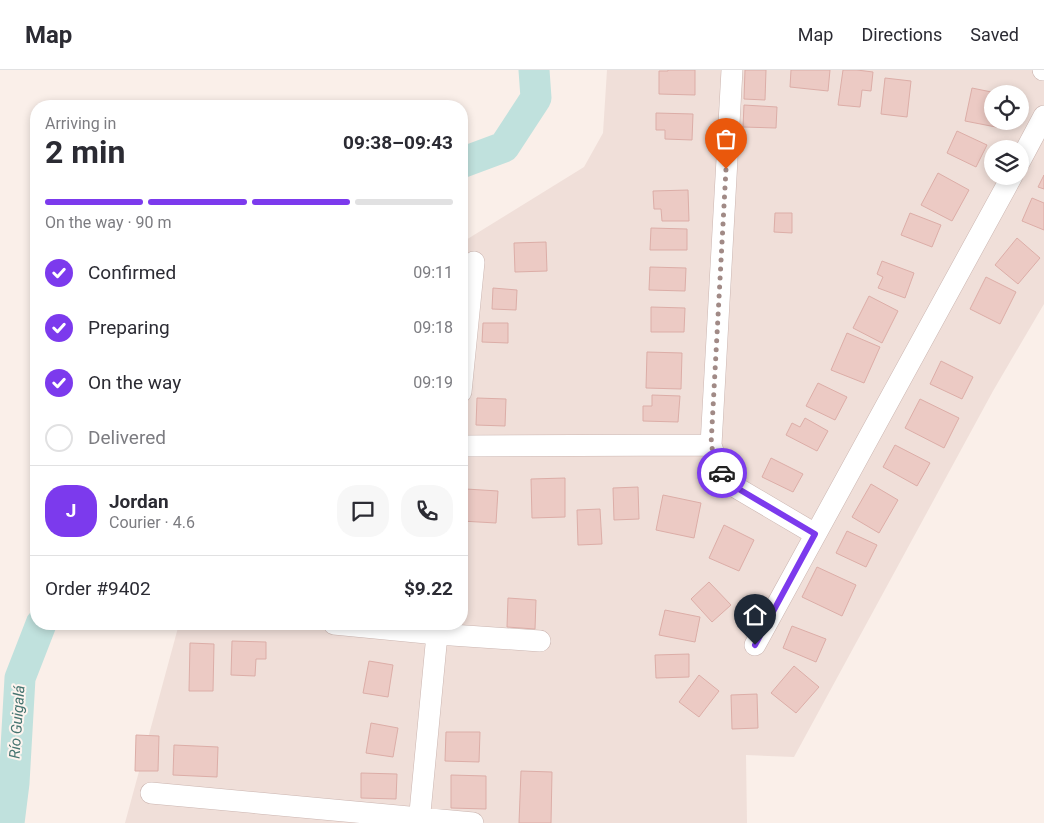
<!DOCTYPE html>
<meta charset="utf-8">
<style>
:root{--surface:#fff;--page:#f7f7f7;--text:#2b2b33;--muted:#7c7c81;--line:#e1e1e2;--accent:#7c3aed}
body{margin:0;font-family:Roboto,sans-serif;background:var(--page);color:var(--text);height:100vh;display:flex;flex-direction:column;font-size:19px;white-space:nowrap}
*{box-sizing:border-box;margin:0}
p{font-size:16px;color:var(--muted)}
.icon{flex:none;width:28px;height:28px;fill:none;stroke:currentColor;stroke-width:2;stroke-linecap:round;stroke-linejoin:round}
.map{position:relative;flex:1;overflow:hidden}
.details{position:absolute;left:30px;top:30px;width:438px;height:530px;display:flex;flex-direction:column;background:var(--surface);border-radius:20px;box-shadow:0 2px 8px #0003}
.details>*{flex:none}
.controls{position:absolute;left:984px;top:15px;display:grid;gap:10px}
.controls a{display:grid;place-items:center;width:45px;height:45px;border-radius:50%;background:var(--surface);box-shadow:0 2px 8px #0003;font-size:25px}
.pin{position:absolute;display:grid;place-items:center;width:42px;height:42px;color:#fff;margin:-51px -21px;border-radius:50% 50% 50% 0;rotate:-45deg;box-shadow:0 0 5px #0007}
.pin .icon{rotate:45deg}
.courier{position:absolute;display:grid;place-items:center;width:50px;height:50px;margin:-25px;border:4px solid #7c3aed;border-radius:50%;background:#fff;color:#222;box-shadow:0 1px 6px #0007}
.summary em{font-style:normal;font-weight:700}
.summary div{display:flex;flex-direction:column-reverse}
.summary{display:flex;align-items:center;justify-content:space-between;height:85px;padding:0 15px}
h1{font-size:32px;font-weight:700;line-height:38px}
.bar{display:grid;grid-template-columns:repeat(4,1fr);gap:8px 5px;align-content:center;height:60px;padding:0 15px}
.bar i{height:6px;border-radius:4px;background:var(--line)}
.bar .on{background:var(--accent)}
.bar p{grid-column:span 4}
.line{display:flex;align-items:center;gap:12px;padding:0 15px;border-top:1px solid var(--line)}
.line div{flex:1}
.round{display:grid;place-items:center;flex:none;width:52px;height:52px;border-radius:20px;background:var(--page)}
ol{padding:0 15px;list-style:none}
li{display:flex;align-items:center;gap:15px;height:55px}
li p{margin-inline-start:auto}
li .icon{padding:5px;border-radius:50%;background:var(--accent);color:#fff;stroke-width:4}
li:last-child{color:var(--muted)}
li i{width:28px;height:28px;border:2px solid var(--line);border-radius:50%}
header{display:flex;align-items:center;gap:30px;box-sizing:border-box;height:70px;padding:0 25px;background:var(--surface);border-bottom:1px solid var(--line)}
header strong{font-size:24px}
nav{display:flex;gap:28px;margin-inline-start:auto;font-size:18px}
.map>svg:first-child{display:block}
</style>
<header>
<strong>Map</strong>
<nav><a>Map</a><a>Directions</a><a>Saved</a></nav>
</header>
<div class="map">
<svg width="1044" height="753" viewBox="0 0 1044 753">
<rect width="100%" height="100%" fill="#faefe9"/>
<!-- residential -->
<path fill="#f0dfd9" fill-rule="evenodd" d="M607 0H1044V234L993 321 794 687 746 685 747 753H125L179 554H461V173L584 97 603 63ZM992 24H1020V51H992ZM992 79H1020V106H992Z"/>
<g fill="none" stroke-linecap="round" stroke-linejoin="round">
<!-- river -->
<path stroke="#c0e1dd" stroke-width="31" d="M461 93 504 77 536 28 534 0
M9 753 14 713 20 608 41 554"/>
</g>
<!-- building -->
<path fill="#eccac4" stroke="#dcada7" d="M668 0H695V25L659 24V1H668Z
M745 0H766L765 30 744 29Z
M791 0H830L828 21 790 17Z
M843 0H857L873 2 871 21 862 20 860 37 838 35Z
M885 8 911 11 907 47 881 44Z
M972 18 1001 24H992V51H1002L1001 58 965 51Z
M744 35 777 37 776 58 743 57Z
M656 43 693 44 692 70 665 69V60H656Z
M957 61 987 75 976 97 947 83Z
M938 103 969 120 952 151 921 135Z
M1044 105V119L1038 117Z
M688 120 689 151H662L661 139H654L653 121Z
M1032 128 1044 133V160L1022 151Z
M775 143H792V163L774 162Z
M910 143 941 155 932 177 901 165Z
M651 158 687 159V180H650Z
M1017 168 1040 188 1018 214 995 195Z
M546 172 547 201 515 202 514 173Z
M882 191 914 203 905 228 878 218 883 207 877 204Z
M650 197 686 198 685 221 649 220Z
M986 207 1016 222 1000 254 970 239Z
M493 218 517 220 516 240 492 239Z
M869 226 898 241 882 273 853 258Z
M651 237 685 238 684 262H651Z
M483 253H508V273L482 272Z
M847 263 880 277 864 313 831 300Z
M647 282 682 283 681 319 646 318Z
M941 291 973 307 962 329 930 314Z
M818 313 847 327 835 350 806 336Z
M652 325 680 326 678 352 643 351V336H652Z
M477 328 506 329 505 356 476 355Z
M920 329 959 348 944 378 905 358Z
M805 348 828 361 817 381 786 365 792 353 800 357Z
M895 375 930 393 917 416 883 397Z
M771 388 803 404 793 422 762 407Z
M565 408V447L532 448 531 409Z
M871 414 898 430 879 463 852 447Z
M638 417 639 449 614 450 613 418Z
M466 419 498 421 496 453 461 451V434H465Z
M663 425 701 433 694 468 656 460Z
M600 439 602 474 578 475 577 440Z
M724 455 754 470 739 501 709 488Z
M847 461 877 475 866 497 836 483Z
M817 497 856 515 842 546 802 527Z
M709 512 731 535 712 552 691 529Z
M508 528 536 530 535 559 507 557Z
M665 540 700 547 695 572 659 565Z
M792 556 826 569 816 592 783 578Z
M232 571 266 572V589H256L255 606 231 605Z
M190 573 214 574 213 621H189Z
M689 584V607L656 608 655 585Z
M369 591 393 595 388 627 363 623Z
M794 596 819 617 796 643 771 623Z
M699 605 719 621 699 647 679 632Z
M757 624 758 658 732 659 731 625Z
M371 653 398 658 393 687 366 683Z
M446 662H480L479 692 445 691Z
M136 665 159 666 158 701H135Z
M174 675 218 677 217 707 173 705Z
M521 701 552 702 551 753H519Z
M361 703 397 704 396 729 361 728Z
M451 705 486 706V739L451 738Z"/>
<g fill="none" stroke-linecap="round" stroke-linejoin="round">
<defs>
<path id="minor" d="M732 0 711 375 720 402 737 418 815 464
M1043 0H1044
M1020 91 1044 46
M461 322 474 192
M461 376 711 375
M334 554 437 564 540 571
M755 575 1012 106
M151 723 473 753
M419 753 438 554"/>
</defs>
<!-- minor casing -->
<use href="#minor" stroke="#cbb5b0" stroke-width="22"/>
<!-- minor -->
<use href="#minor" stroke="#fff" stroke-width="21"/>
</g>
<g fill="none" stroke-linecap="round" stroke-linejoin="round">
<!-- done -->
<path stroke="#a18a86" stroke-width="5" stroke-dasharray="0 9" d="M722 403 720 402 711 375 726 99"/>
<!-- route -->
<path stroke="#7c3aed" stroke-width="6" d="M722 403 737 418 815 464 755 575"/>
</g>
<g text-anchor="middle" stroke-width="4" stroke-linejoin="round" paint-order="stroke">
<!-- water labels -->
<g font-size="15" font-style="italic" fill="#467470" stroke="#fdf4ef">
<text transform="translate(17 652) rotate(-86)" y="5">Río Guigalá</text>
</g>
</g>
</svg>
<div class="controls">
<a><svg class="icon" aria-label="locate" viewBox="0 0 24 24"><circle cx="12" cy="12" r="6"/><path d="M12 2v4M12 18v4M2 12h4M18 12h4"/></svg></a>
<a><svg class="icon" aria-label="layers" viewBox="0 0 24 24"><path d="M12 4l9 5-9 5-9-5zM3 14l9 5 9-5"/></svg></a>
</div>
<div class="pin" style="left:726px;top:99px;background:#ea580c"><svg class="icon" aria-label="bag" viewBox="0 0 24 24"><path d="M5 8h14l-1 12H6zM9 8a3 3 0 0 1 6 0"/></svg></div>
<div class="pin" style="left:755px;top:575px;background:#1f2937"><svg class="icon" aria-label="home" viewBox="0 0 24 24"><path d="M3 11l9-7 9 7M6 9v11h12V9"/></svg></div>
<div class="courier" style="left:722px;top:403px"><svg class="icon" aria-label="car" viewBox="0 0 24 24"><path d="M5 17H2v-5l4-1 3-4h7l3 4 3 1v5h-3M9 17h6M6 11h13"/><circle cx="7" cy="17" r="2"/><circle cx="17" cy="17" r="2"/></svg></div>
<section class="details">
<div class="summary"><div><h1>2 min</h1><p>Arriving in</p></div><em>09:38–09:43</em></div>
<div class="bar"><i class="on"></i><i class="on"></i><i class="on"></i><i></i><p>On the way · 90 m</p></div>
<ol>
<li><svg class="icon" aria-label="check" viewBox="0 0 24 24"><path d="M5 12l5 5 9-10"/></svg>Confirmed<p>09:11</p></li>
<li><svg class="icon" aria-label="check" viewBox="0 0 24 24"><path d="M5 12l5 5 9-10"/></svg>Preparing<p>09:18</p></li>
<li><svg class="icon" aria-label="check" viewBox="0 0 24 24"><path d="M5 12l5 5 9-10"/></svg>On the way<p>09:19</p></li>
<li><i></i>Delivered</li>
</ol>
<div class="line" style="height:90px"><b class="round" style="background:var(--accent);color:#fff">J</b><div><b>Jordan</b><p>Courier · 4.6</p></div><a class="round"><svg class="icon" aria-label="chat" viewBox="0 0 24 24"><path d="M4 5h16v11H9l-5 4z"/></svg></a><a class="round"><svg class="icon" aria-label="phone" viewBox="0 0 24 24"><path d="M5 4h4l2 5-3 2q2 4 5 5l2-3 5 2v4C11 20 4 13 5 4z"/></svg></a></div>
<div class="line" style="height:65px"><div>Order #9402</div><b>$9.22</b></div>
</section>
</div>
